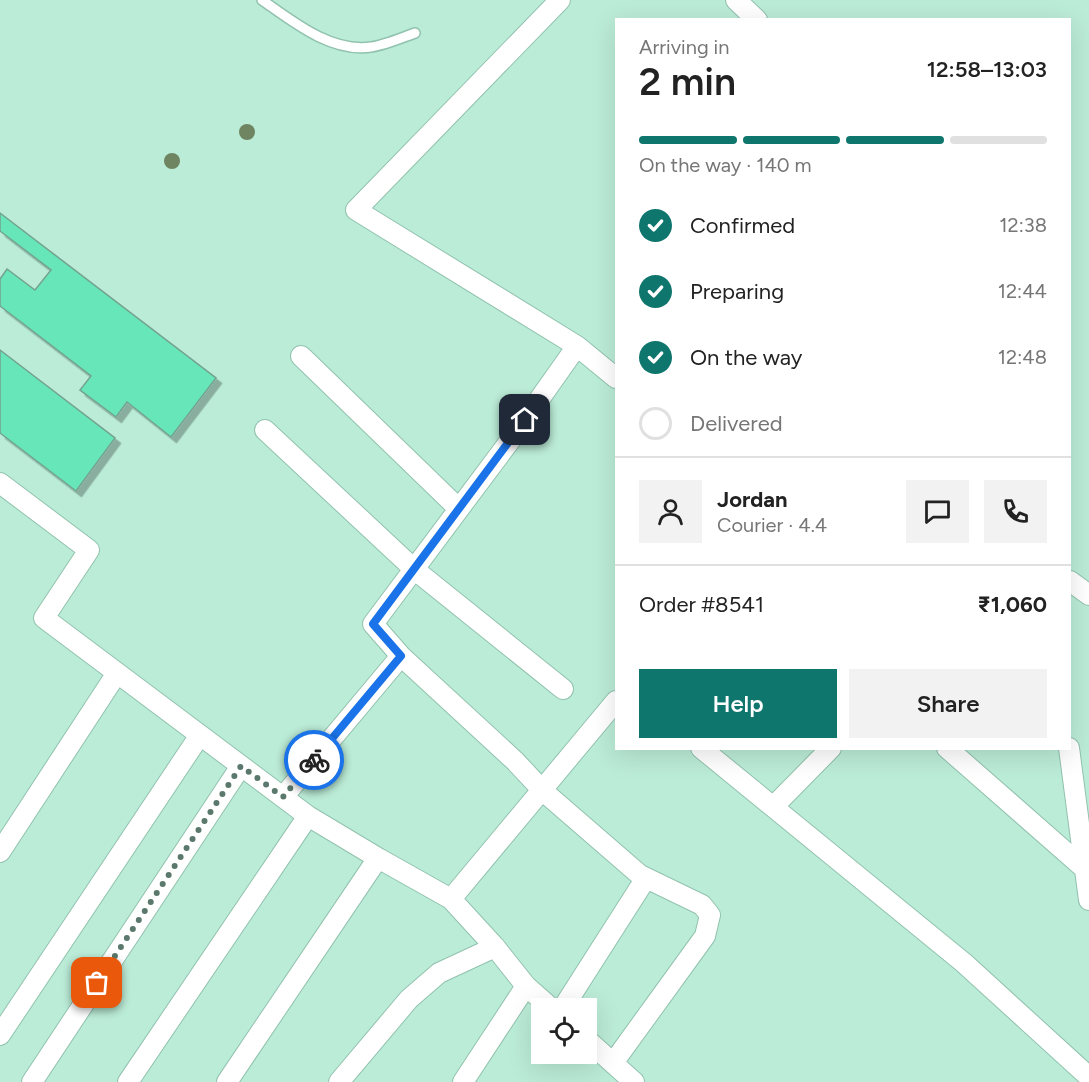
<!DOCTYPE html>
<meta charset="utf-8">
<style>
:root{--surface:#fff;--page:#f2f2f2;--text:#222;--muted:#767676;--line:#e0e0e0;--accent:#0f766e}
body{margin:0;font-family:Figtree,sans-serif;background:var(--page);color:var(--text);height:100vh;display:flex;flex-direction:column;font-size:22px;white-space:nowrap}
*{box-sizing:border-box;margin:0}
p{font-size:20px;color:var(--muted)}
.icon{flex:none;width:33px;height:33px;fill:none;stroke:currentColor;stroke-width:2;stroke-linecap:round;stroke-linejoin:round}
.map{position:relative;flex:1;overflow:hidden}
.panel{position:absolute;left:615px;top:18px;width:456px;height:732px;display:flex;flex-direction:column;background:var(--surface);border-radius:0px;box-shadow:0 6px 24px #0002}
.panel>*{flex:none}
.fabs{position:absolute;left:531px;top:998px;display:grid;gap:12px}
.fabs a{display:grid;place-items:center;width:66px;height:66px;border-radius:0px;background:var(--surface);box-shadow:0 6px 24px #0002;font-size:30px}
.pin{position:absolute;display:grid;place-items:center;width:51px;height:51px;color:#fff;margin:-26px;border-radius:12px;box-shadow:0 3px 9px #0006}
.courier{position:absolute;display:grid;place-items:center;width:60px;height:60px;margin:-30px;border:4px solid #1a73e8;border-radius:50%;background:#fff;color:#222;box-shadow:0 2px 8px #0007}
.headline em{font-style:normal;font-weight:600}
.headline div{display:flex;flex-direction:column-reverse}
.headline{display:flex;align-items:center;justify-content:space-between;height:102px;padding:0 24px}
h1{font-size:39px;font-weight:600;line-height:45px}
.bar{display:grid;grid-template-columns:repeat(4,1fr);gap:9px 6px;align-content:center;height:72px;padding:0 24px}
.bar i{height:8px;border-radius:4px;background:var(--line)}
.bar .active{background:var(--accent)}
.bar p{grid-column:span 4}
.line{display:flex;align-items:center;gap:15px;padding:0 24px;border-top:2px solid var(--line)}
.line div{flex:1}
.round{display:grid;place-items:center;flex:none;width:63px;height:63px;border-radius:0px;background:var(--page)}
ol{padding:0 24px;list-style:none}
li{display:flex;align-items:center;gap:18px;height:66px}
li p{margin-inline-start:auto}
li .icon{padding:6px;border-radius:50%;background:var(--accent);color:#fff;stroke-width:4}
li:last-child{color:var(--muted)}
li i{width:33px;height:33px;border:3px solid var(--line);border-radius:50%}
.action{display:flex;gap:12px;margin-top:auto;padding:12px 24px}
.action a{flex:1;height:69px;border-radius:0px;background:var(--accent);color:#fff;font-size:24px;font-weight:600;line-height:69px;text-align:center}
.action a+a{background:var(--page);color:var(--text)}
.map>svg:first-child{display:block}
</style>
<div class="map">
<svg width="1089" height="1082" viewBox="0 0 1089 1082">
<defs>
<filter id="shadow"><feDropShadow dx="5.5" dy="5.5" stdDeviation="0" flood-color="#0004"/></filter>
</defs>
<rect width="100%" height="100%" fill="#bbecd7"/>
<!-- building -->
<path fill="#66e6b9" stroke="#73a28f" stroke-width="1.5" filter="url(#shadow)" d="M0 213 216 378 171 437 127 402 116 417 80 390 91 376 0 306V279L7 269 35 290 51 270 0 231Z
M0 350 115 438 76 491 0 433Z"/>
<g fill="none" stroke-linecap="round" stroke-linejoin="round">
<defs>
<path id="lane" d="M262 0C292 21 331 53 371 47 385 45 401 38 415 33"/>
<path id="street" d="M736 0 757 20
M577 346 616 378
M301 356 458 508
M265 430 415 570 563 689
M0 483 89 550 44 618 308 816 378 858
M1070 581 1089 595
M401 656 515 761 543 791 640 875 702 905 710 915 705 936 613 1063
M701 748 964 963 1089 1077
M947 748 1085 869
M1069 748 1089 900
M283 797 401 656 373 624 512 438 577 346 356 210 560 0
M774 806 831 748
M0 852 117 673
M451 899 616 701
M563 1008 646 878
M0 1035 200 735
M586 1039 634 1082
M32 1082 241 766
M128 1082 308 816
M227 1082 378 858 451 899 495 947 526 986 551 1008
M339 1082 409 999 439 973 495 947
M463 1082 526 986"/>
</defs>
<!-- lane casing -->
<use href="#lane" stroke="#91c2ae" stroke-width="12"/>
<!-- street casing -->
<use href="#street" stroke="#91c2ae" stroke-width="22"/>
<!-- lane -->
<use href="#lane" stroke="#fff" stroke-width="9"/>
<!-- street -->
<use href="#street" stroke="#fff" stroke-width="20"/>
</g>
<!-- trees -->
<g fill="#6f8461">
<circle cx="247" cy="132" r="8"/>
<circle cx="172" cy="161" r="8"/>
</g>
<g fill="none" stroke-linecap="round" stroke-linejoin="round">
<!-- done -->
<path stroke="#5a786b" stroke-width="6" stroke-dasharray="0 10.8" d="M97 983 241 766 283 797 314 760"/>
<!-- route -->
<path stroke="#1a73e8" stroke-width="8" d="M314 760 401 656 373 624 525 420"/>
</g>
</svg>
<div class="fabs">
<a><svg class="icon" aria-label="locate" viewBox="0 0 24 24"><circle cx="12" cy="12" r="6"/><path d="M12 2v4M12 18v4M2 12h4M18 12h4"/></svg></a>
</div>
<div class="pin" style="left:97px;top:983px;background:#ea580c"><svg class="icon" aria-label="bag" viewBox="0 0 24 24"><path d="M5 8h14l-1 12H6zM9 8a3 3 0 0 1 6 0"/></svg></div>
<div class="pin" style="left:525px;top:420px;background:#1f2937"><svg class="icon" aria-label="home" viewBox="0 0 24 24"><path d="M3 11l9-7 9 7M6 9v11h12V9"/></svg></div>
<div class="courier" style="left:314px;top:760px"><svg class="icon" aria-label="bike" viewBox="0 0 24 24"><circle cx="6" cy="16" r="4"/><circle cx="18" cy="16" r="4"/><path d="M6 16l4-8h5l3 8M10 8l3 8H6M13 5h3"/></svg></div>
<section class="panel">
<div class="headline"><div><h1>2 min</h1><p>Arriving in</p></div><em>12:58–13:03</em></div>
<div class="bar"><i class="active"></i><i class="active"></i><i class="active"></i><i></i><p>On the way · 140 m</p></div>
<ol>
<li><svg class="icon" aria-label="check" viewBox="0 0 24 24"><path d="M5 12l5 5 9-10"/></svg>Confirmed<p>12:38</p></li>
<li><svg class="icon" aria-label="check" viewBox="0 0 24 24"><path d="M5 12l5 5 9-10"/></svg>Preparing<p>12:44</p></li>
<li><svg class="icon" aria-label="check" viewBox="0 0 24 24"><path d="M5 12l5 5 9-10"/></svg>On the way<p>12:48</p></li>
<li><i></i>Delivered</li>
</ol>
<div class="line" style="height:108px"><a class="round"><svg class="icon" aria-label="person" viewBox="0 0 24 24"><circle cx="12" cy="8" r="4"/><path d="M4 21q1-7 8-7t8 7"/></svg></a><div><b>Jordan</b><p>Courier · 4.4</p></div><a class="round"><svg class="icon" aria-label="chat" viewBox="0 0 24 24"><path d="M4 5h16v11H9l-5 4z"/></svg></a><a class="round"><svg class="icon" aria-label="phone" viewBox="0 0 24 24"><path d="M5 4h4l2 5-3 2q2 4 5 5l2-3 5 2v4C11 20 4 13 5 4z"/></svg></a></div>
<div class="line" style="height:78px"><div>Order #8541</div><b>₹1,060</b></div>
<div class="action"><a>Help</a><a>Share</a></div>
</section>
</div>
